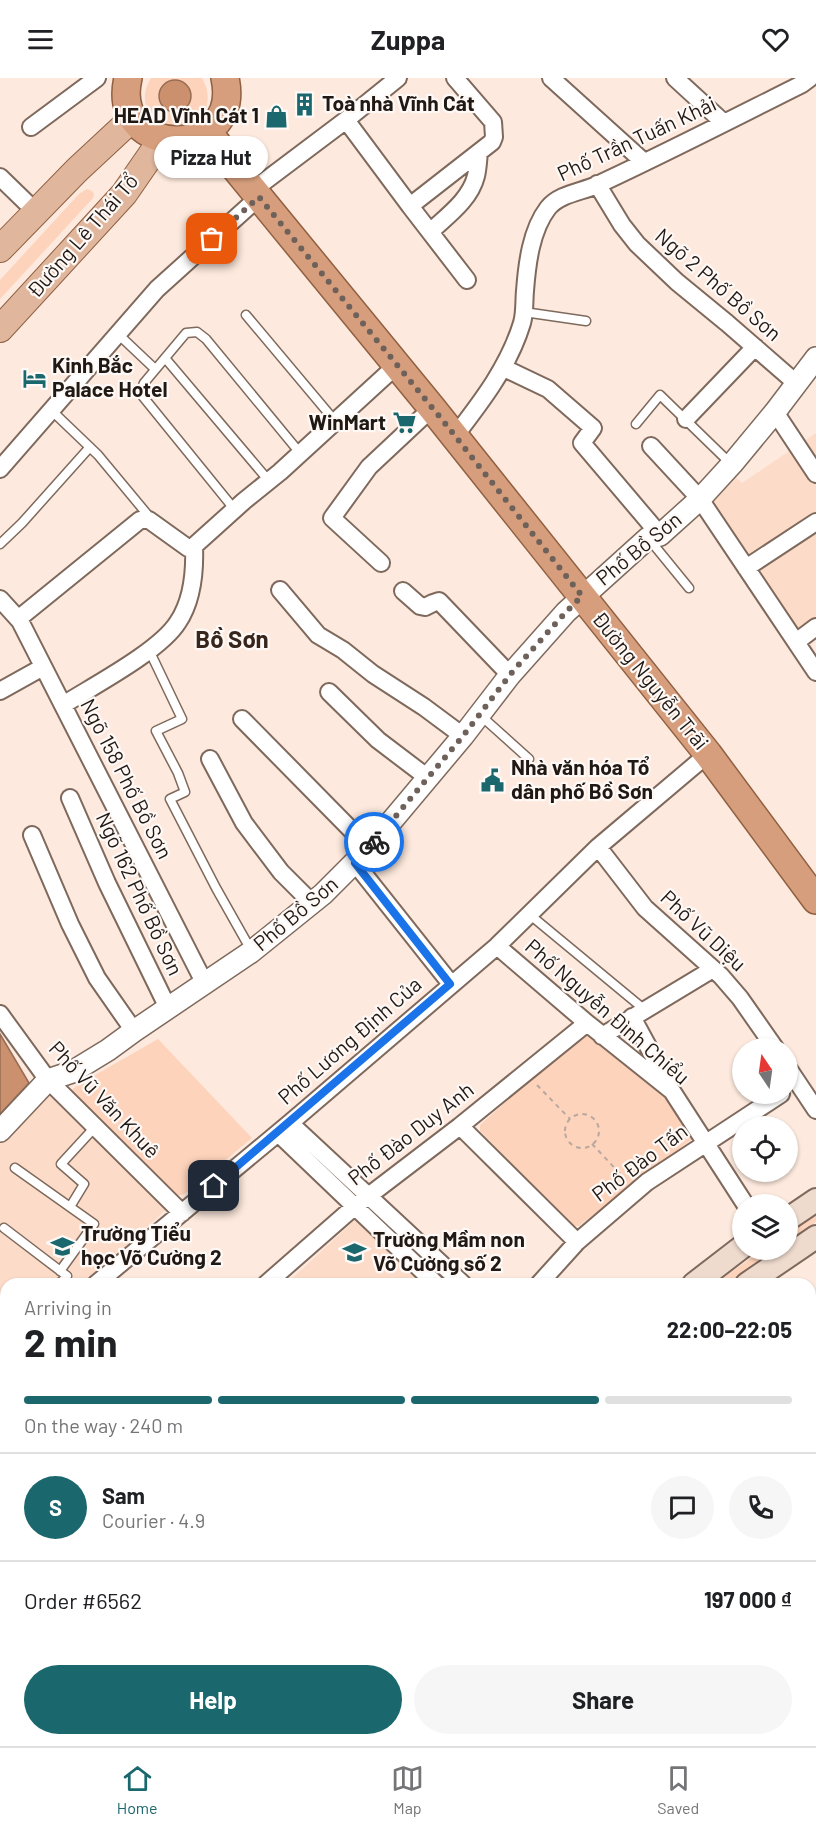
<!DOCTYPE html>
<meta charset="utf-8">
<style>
:root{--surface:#fff;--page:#f6f6f6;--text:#202124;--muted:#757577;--line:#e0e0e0;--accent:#1a676d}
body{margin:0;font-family:Barlow,sans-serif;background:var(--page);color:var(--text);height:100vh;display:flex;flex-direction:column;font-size:22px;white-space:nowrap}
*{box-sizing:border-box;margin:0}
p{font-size:20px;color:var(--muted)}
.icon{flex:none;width:33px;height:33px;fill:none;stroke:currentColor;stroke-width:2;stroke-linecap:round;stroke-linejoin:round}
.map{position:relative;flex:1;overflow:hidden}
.sheet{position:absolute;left:0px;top:1200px;width:816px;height:468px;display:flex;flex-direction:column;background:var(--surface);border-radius:18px 18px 0 0;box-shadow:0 2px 4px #0004}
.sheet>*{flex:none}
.needle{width:39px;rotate:347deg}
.buttons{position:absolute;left:732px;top:960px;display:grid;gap:12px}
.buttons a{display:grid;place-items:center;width:66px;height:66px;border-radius:50%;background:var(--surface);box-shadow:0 2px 4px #0004;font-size:30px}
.pin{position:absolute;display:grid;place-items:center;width:51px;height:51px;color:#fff;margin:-26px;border-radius:12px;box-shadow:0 3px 9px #0006}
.courier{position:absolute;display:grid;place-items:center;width:60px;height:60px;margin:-30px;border:4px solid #1a73e8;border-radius:50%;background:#fff;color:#222;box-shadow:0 2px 8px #0007}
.bubble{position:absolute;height:42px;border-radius:21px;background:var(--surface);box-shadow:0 2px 4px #0004;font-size:20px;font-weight:700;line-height:42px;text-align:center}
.head em{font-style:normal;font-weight:700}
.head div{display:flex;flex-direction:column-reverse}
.head{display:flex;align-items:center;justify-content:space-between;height:102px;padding:0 24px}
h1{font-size:39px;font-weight:700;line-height:45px}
.bar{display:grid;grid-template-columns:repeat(4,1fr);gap:9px 6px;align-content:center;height:72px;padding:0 24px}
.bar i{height:8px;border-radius:4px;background:var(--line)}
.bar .on{background:var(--accent)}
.bar p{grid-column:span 4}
.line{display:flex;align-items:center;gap:15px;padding:0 24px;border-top:2px solid var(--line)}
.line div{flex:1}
.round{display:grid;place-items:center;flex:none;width:63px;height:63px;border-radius:32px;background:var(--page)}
.action{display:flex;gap:12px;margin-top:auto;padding:12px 24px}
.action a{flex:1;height:69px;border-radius:36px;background:var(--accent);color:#fff;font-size:24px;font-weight:700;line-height:69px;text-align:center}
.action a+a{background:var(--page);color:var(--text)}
header{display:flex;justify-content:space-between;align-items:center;height:78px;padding:0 24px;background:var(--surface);font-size:27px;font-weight:700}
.tab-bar{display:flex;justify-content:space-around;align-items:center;height:84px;border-top:2px solid var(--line);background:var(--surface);font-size:16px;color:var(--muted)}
.tab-bar a{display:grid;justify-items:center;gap:3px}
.tab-bar .on{color:var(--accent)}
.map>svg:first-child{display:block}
</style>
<header><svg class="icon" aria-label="menu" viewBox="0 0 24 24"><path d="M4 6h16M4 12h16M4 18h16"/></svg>Zuppa<svg class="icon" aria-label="heart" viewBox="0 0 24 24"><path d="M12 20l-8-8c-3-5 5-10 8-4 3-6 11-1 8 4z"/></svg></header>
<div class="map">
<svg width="816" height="1668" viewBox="0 0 816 1668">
<rect width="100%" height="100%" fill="#fde9dd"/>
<!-- built -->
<path fill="#fcdcc9" d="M816 355V542L796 556 706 421 734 398 742 405Z
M43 1015H55L168 1130 84 1206H6V1271L0 1275V1064Z
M356 1141 424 1206H286Z"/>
<!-- green -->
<path fill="#fdd3bb" d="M151 0H202C228 46 158 69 146 27 143 17 146 8 151 0Z
M87 111 92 113 94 116 93 120 0 221V202L79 116Z
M591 957 667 1013 692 1051V1061L579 1148H573L480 1053V1047L579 958Z
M158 961 252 1060 186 1115 182 1117H178L70 1014 76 1008Z
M816 1136V1144L788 1163V1155Z
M762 1172H775L726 1206H715Z
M6 1523V1662H131L126 1668H0V1530Z"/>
<!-- water -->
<path fill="#cb906d" stroke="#986c52" stroke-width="1.5" d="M159 18a16 16 0 1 1 32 0a16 16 0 1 1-32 0Z
M0 956 29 1005 0 1036Z"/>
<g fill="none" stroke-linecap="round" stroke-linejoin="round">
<defs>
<path id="service" d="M524 234 586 243
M246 237 335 343
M118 256 155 291
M165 280 269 403
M51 332 98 377 147 436 149 442
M636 346 660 317 731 386
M235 432 140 315 144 305 186 255 197 254 206 261 300 375
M649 461 689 510
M0 466 22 445 90 369
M149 572 182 641 156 653 178 695 185 714 170 721 216 810 251 872
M480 637 529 681
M529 836 645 932
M15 1090 94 1146 60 1193
M70 1129 84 1106 61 1086 95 1049
M4 1150 67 1198 59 1206"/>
<path id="minor" d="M455 0 493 44 494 59 492 64 410 128 467 202
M551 0 644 84
M675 0 724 45
M346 42 410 128
M31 49 97 0
M0 99 36 134
M597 106 622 147 637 166 677 204 727 245 796 305
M253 112 346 42 398 0
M430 154C447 138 470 122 476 98 478 90 478 82 479 74
M504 290 548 311 593 350 582 365 660 457
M775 334 816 396
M686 341 755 269
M455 358C482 323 509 288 522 245 525 235 524 223 525 213 527 186 531 152 548 130 559 116 581 114 597 107 666 75 734 40 802 6L810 0
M651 368 700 421 816 594
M0 391 157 211 259 119
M381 485 332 440 369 389 432 330
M746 490 816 444
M280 512 318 557 343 572 373 596 424 629 463 658
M403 513 420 528 425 529 433 525 439 523 510 597
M0 521 20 543 205 906
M18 541 140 442H149L188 470 194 468 244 423 280 394 397 287
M796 564 816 549
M0 613 43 589
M329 614 378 662 428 700
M63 627C93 608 160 573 178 544 192 523 195 493 194 468
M242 641 369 770
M210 681 244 745 281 794 312 825
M70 720 107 805 168 930
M32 757 70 846 97 900 134 953
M598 769 645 830 721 898 740 920 775 970
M355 785 451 906
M497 868 587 945 672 1013 745 1126
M0 936 48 1002 182 1135
M632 939 669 1007
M602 958 713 891
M788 990 816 1032
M290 1045 463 1206
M460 1048 577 1164
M278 1055 436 1206
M96 1206 290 1045 497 868 598 769 708 676
M266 1206 354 1129 460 1048 587 945
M539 1206 577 1164 647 1104 781 1016
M0 1287 6 1282
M0 1358 6 1351
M0 1479 6 1485
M810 1515 816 1520
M0 1521 6 1515
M810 1542 816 1547
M810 1616 816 1609
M556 1662 563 1668
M134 1668 139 1662
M453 1668 458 1662
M763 1668 769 1662"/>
<path id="tertiary" d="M0 1053 48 1002 72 994 108 972 134 953 251 874 323 816 369 770 463 658 510 597 566 534 648 460 660 457 700 421 732 386 775 334 816 280
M0 1323 6 1329
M373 1662 380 1668"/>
<path id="secondary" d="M788 1141 816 1122
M694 1206 742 1169
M747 1206 816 1159
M267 1668 272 1662
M311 1668 316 1662"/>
<path id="primary" d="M0 171 77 92 134 39
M0 251 124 116 162 61"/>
<path id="trunk" d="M128 0C109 82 243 83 225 0
M207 52 236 91 432 330 708 676 816 822"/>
</defs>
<!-- service casing -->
<use href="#service" stroke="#7e695c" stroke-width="11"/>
<!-- minor casing -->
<use href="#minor" stroke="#7e695c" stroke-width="20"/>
<!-- tertiary casing -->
<use href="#tertiary" stroke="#7e695c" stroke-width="24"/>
<!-- secondary casing -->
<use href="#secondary" stroke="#7e695c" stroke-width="26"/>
<!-- primary casing -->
<use href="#primary" stroke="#8f6042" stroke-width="28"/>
<!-- trunk casing -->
<use href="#trunk" stroke="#8f6042" stroke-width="30"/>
<!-- path -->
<path stroke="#b9a89f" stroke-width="2" stroke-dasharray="4.5 4.5" stroke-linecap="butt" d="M537 1007 570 1041
M565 1053a17 17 0 1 1 34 0a17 17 0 1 1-34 0Z
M592 1066 627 1103
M0 1563 6 1568
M0 1594 6 1587
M0 1637 6 1642
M29 1662 35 1668
M112 1662 118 1667
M66 1668 72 1662"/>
<!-- service -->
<use href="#service" stroke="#fff" stroke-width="8"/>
<!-- minor -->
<use href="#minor" stroke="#fff" stroke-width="16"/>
<!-- tertiary -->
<use href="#tertiary" stroke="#fff" stroke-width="21"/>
<!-- secondary -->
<use href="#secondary" stroke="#efdbce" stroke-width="22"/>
<!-- primary -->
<use href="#primary" stroke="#e0b69d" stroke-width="26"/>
<!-- trunk -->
<use href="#trunk" stroke="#d69e7c" stroke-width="27"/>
</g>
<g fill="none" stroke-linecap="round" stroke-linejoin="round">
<!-- done -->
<path stroke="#6d615a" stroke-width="6" stroke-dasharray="0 10.8" d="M212 161 259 119 444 344 582 518 566 534 513 593 463 658 374 764"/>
<!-- route -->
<path stroke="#1a73e8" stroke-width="8" d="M214 1108 450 906 355 785 374 764"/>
</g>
<!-- icons -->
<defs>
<symbol id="building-bare" viewBox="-9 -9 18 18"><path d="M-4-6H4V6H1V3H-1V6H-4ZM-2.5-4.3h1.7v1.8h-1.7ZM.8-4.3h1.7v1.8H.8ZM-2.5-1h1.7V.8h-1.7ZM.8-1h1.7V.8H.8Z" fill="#1a676d" stroke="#fef9f6" stroke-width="2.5" paint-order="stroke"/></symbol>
<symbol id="shop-bare" viewBox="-9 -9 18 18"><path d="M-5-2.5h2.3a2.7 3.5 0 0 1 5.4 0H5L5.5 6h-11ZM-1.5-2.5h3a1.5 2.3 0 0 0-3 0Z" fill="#1a676d" stroke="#fef9f6" stroke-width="2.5" paint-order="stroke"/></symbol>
<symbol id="hotel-bare" viewBox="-9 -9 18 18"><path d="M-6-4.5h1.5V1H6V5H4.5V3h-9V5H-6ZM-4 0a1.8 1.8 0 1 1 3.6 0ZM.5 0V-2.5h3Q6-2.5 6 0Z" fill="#1a676d" stroke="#fef9f6" stroke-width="2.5" paint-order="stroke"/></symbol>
<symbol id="supermarket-bare" viewBox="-9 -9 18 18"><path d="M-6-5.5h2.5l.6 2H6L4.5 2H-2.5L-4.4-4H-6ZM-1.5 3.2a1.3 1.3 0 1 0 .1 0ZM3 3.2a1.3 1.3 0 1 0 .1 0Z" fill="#1a676d" stroke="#fef9f6" stroke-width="2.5" paint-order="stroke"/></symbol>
<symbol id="civic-bare" viewBox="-9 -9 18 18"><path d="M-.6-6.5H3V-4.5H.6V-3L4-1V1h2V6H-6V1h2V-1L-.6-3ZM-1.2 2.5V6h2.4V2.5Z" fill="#1a676d" stroke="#fef9f6" stroke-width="2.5" paint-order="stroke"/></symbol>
<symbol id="school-bare" viewBox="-9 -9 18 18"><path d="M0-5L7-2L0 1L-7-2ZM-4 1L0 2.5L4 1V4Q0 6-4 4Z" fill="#1a676d" stroke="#fef9f6" stroke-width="2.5" paint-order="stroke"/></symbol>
</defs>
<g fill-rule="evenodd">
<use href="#building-bare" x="288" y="10" width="33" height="33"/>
<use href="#shop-bare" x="260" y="22" width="33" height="33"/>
<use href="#hotel-bare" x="18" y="284" width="33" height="33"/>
<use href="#supermarket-bare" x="388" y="328" width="33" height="33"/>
<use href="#civic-bare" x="476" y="686" width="33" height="33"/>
<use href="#school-bare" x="46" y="1152" width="33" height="33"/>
<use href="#school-bare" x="338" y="1158" width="33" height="33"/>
</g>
<g text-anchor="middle" stroke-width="4.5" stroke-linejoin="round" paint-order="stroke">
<!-- poi labels -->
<g font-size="21" font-weight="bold" fill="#201813" stroke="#fef9f6" text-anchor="start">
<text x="322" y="33">Toà nhà Vĩnh Cát</text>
<text x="259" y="45" text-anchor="end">HEAD Vĩnh Cát 1</text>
<text x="52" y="295">Kinh Bắc<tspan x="52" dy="24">Palace Hotel</tspan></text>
<text x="386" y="352" text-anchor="end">WinMart</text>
<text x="511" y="697">Nhà văn hóa Tổ<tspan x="511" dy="24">dân phố Bồ Sơn</tspan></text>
<text x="81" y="1163">Trường Tiểu<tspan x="81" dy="24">học Võ Cường 2</tspan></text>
<text x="373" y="1169">Trường Mầm non<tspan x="373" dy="24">Võ Cường số 2</tspan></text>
</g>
<!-- street labels -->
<g font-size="21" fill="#201813" stroke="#fef9f6">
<text transform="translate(637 61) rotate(-25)" y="7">Phố Trần Tuấn Khải</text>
<text transform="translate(83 158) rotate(-49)" y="7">Đường Lê Thái Tổ</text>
<text transform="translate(718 207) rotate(41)" y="7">Ngõ 2 Phố Bồ Sơn</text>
<text transform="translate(639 471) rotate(-39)" y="7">Phố Bồ Sơn</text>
<text transform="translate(650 603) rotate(51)" y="7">Đường Nguyễn Trãi</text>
<text transform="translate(126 701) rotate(63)" y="7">Ngõ 158 Phố Bồ Sơn</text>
<text transform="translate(139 816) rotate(65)" y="7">Ngõ 162 Phố Bồ Sơn</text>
<text transform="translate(296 836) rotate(-40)" y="7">Phố Bồ Sơn</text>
<text transform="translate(703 853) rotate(43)" y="7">Phố Vũ Diệu</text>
<text transform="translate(607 934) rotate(41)" y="7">Phố Nguyễn Đình Chiểu</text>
<text transform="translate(350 963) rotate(-41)" y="7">Phố Lương Định Của</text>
<text transform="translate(104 1022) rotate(47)" y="7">Phố Vũ Văn Khuê</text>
<text transform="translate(411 1056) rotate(-38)" y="7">Phố Đào Duy Anh</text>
<text transform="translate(640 1085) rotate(-37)" y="7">Phố Đào Tấn</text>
</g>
<!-- quarter labels -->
<g font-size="24" font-weight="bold" fill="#38261c" stroke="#fef9f6">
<text x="232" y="570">Bồ Sơn</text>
</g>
</g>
</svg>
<div class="buttons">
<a><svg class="needle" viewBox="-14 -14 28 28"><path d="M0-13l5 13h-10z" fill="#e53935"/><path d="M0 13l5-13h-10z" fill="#757577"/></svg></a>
<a><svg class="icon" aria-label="locate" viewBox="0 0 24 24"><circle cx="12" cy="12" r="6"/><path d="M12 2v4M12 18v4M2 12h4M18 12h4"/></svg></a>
<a><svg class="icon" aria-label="layers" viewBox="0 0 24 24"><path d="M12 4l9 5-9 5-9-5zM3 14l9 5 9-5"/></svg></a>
</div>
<div class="pin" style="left:212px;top:161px;background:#ea580c"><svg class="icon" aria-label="bag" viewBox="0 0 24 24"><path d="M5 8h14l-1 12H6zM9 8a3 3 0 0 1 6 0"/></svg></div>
<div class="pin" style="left:214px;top:1108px;background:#1f2937"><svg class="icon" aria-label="home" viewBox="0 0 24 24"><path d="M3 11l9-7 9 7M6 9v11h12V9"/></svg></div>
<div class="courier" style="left:374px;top:764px"><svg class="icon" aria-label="bike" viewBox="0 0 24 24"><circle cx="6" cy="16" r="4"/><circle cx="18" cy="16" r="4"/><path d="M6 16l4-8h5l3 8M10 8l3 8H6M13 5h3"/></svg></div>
<div class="bubble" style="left:154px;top:58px;width:114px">Pizza Hut</div>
<section class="sheet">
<div class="head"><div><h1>2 min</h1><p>Arriving in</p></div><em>22:00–22:05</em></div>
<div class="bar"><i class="on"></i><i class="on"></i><i class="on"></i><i></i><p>On the way · 240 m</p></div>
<div class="line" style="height:108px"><b class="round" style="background:var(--accent);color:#fff">S</b><div><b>Sam</b><p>Courier · 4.9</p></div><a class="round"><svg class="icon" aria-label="chat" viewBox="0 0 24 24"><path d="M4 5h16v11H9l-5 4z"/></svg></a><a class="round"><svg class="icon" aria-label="phone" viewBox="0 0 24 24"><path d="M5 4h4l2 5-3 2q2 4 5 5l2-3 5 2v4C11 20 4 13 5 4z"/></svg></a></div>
<div class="line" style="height:78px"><div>Order #6562</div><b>197 000 ₫</b></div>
<div class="action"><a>Help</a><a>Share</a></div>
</section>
</div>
<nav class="tab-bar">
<a class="on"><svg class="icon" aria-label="home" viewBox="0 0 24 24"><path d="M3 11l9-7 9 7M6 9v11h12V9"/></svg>Home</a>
<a><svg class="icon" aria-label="map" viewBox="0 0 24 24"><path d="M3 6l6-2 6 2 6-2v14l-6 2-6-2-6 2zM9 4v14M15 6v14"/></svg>Map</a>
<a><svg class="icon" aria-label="saved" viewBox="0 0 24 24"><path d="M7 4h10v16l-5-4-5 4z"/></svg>Saved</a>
</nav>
